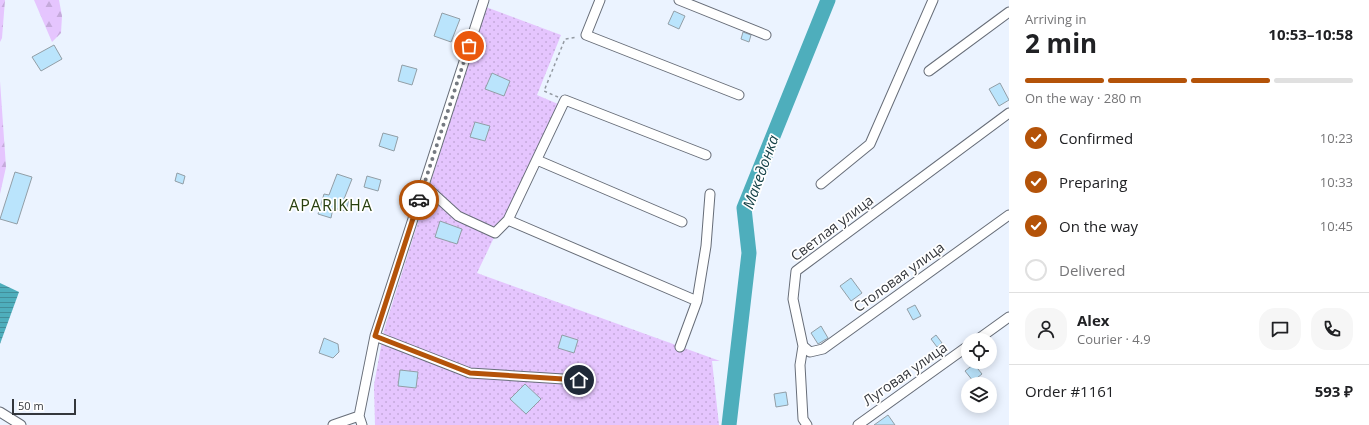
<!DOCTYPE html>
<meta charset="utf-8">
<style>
:root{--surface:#fff;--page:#f6f6f6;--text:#202124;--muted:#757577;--line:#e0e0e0;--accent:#b45309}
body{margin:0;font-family:"Open Sans",sans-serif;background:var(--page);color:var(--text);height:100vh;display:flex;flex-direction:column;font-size:15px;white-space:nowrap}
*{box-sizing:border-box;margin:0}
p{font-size:13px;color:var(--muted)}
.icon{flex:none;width:22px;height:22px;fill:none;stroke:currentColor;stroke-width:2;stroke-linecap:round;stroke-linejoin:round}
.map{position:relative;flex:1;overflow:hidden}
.sheet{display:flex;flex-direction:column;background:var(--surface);width:360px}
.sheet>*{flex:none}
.controls{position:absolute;left:961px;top:333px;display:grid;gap:8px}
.controls a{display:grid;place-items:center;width:36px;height:36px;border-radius:50%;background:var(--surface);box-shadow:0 2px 10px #0003;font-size:20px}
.scale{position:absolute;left:12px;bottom:10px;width:64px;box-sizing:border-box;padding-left:4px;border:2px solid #34373c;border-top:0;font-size:11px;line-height:14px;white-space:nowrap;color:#34373c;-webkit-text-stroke:3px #fff;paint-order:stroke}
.pin{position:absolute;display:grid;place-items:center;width:34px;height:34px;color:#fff;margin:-17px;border:2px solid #fff;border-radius:50%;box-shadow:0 1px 4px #0007}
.courier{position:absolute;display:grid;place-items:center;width:40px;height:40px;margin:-20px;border:3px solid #b45309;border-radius:50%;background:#fff;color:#222;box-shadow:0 1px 5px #0007}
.head em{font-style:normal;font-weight:700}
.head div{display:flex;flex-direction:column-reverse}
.head{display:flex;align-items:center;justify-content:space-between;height:68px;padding:0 16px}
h1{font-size:26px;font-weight:700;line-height:30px}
.bar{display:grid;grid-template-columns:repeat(4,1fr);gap:6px 4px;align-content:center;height:48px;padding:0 16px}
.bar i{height:5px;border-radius:3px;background:var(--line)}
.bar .current{background:var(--accent)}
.bar p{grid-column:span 4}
.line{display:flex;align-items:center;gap:10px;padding:0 16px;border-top:1px solid var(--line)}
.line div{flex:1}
.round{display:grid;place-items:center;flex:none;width:42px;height:42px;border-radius:16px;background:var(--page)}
ol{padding:0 16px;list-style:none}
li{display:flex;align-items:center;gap:12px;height:44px}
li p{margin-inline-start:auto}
li .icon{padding:4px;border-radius:50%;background:var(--accent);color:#fff;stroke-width:4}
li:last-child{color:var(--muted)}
li i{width:22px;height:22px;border:2px solid var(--line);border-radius:50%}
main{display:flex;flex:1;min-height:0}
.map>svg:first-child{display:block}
</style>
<main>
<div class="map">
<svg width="1009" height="425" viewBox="0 0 1009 425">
<defs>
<pattern id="forest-firs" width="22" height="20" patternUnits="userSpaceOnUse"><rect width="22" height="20" fill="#e5c5fe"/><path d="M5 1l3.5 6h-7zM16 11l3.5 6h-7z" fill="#c5aadb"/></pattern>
<pattern id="garden-dots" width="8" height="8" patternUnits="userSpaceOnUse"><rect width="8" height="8" fill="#e5c5fe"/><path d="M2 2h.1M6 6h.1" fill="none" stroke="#c5aadb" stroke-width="1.8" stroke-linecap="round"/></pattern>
<pattern id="water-rules" width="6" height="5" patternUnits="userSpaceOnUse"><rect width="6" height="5" fill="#4eaebc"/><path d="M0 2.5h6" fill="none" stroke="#428e9a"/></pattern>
</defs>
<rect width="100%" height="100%" fill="#ebf3ff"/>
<!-- forest -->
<path fill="url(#forest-firs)" d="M0 0H5L2 38 0 42Z
M34 0H59L62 16 61 33 52 42Z
M0 81 6 167 0 194Z"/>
<!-- garden -->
<path fill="url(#garden-dots)" d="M486 7 561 35 537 95 558 104 477 273 720 361H712L719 425H375L374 385 384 330Z"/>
<!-- water -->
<path fill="url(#water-rules)" d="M0 283 19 292 0 344Z"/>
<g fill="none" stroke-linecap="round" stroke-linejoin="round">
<!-- river -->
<path stroke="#4eaebc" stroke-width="15" d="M729 425 749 253 744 208 828 0"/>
</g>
<!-- building -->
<path fill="#bae4fc" stroke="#929ea6" d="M674 11 685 16 679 29 668 24Z
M442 13 460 19 451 42 434 36Z
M743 32 751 35 749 42 741 39Z
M54 45 62 59 41 71 32 57Z
M402 65 417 69 412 85 398 81Z
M492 73 510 81 504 96 485 89Z
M1000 83 1009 100 999 106 989 89Z
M475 122 490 126 485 141 470 137Z
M383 133 398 137 394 151 379 146Z
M15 172 32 177 17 224 0 219Z
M177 173 185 176 183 184 175 181Z
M337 174 352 179 344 199 349 200 346 211 333 208 331 218 318 214 324 194 329 195Z
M367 176 381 180 378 191 364 187Z
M440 221 462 229 457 244 435 237Z
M851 278 862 293 851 301 840 286Z
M915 305 921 316 913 320 907 309Z
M821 326 828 338 818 344 811 333Z
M562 335 578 340 574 353 558 348Z
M936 335 942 343 937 347 931 339Z
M324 338 338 344 339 352 333 358 319 353Z
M974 364 982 374 973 381 965 371Z
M400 370 418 372 416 388 398 386Z
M525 384 541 399 526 414 510 399Z
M786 392 788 405 776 407 774 394Z
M888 415 895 425H874Z"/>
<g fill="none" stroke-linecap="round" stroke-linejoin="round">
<defs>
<path id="minor" d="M600 0 586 35 739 95
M679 0 766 35
M929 71 1009 12
M537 160 682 222
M821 184 870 144 933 0
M424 185 458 216 495 233 508 220 565 100 706 155
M508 220 697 301
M375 336 470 373 579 380
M977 340 1009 317
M803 346 810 352 823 349 1009 215
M680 347 697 301 706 246 710 194
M0 412 21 425
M333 425 359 416
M362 425 359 416 375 336 484 0
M807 425 803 419 800 365 803 346 793 299 796 271 1009 113
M858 425 968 346"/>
</defs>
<!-- minor casing -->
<use href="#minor" stroke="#676d78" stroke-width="11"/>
<!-- path -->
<path stroke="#949aa2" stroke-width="1.5" stroke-dasharray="3 3" stroke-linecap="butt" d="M558 97 544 91 565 39 577 37"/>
<!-- minor -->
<use href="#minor" stroke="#fff" stroke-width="9"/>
</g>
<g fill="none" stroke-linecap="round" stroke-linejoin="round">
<!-- done -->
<path stroke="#747980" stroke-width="4" stroke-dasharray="0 7.2" d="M419 200 469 46"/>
<!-- route -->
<path stroke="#b45309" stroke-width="5" d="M419 200 375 336 470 373 579 380"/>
</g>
<g text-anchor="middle" stroke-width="3.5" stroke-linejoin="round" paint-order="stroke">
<!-- street labels -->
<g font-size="14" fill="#34373c" stroke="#fff">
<text transform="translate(832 228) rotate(-37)" y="5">Светлая улица</text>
<text transform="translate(899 277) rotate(-36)" y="5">Столовая улица</text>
<text transform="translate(905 374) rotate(-35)" y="5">Луговая улица</text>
</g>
<!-- water labels -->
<g font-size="15" font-style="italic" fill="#113e44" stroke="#fff">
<text transform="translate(761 172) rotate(-70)" y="5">Македонка</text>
</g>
<!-- quarter labels -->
<g font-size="16" letter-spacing="1" fill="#28400f" stroke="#fff">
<text x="331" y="211">APARIKHA</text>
</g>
</g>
</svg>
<div class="controls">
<a><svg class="icon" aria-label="locate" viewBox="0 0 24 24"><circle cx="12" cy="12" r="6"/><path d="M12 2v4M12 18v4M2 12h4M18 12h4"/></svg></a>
<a><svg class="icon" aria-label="layers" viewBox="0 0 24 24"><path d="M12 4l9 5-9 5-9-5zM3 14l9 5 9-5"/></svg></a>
</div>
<div class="scale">50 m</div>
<div class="pin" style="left:469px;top:46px;background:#ea580c"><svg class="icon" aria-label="bag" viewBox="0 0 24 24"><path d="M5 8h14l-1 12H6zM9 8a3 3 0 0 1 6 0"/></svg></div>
<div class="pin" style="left:579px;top:380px;background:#1f2937"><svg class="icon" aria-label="home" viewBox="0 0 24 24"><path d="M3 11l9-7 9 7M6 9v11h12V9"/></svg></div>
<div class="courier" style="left:419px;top:200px"><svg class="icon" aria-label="car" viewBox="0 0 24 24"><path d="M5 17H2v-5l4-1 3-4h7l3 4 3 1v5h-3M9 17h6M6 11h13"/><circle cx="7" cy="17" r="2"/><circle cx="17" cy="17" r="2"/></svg></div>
</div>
<section class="sheet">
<div class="head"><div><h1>2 min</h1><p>Arriving in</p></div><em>10:53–10:58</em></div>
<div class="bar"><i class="current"></i><i class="current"></i><i class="current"></i><i></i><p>On the way · 280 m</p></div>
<ol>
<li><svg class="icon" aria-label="check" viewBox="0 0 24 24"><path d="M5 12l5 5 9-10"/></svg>Confirmed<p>10:23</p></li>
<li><svg class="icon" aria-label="check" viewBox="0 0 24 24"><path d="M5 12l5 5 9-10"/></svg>Preparing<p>10:33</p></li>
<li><svg class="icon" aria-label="check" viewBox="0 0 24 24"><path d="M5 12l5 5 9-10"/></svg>On the way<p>10:45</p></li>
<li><i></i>Delivered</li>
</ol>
<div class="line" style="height:72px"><a class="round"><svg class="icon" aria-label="person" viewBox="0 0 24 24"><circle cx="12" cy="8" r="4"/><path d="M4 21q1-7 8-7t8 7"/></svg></a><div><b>Alex</b><p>Courier · 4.9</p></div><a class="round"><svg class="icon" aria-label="chat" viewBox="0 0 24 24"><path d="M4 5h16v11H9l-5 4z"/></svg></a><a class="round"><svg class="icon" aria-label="phone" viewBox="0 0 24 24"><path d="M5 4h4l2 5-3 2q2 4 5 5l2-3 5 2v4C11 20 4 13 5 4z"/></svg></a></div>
<div class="line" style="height:52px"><div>Order #1161</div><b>593 ₽</b></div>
</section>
</main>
